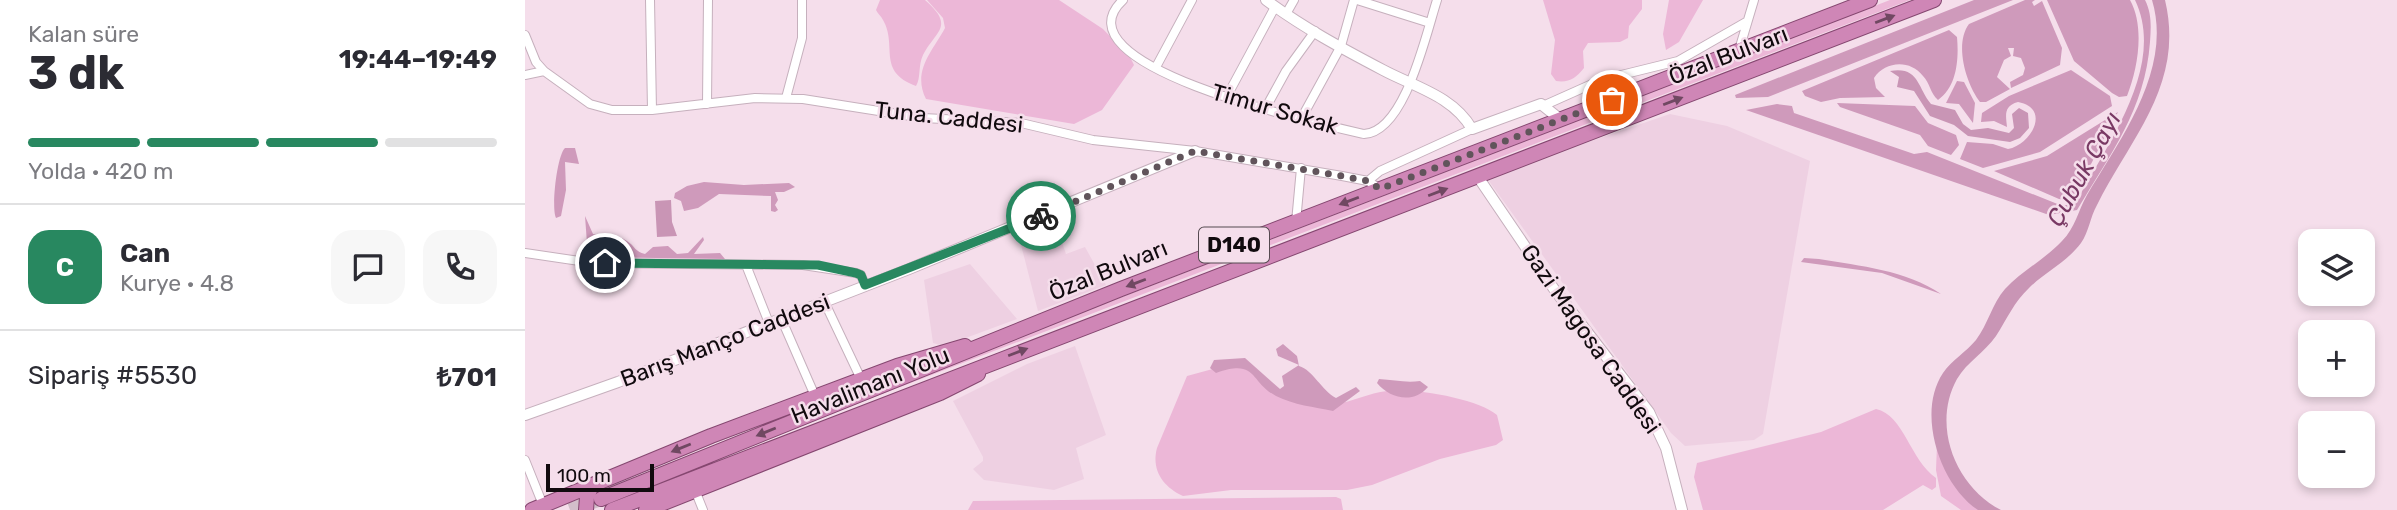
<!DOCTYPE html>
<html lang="tr">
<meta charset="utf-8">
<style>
:root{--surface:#fff;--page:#f7f7f7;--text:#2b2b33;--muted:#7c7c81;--line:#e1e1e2;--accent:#288860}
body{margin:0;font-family:Rubik,sans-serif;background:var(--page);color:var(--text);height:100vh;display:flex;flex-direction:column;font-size:26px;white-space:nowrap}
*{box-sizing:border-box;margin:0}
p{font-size:23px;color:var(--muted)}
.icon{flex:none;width:38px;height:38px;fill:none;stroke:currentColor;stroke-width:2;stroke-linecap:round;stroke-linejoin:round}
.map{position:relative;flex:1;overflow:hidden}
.sheet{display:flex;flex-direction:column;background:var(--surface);width:525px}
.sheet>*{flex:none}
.fabs{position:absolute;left:1773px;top:229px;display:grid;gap:14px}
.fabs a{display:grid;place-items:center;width:77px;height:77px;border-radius:14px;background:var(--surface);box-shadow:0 4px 10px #0003;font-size:35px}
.scale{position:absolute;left:21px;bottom:18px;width:108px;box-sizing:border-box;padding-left:7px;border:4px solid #110a0e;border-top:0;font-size:19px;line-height:24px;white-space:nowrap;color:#110a0e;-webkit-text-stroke:5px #f5deeb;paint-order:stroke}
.pin{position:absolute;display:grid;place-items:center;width:60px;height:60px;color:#fff;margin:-30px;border:4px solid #fff;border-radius:50%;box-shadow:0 2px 7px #0007}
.courier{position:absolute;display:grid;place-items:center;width:70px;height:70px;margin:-35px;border:5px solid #288860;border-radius:50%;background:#fff;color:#222;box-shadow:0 2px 9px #0007}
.overview em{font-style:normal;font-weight:700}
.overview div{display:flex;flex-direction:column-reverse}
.overview{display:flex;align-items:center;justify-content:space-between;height:119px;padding:0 28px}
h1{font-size:46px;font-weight:700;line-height:52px}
.bar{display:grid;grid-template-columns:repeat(4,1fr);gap:10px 7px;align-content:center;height:84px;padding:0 28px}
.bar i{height:9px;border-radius:5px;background:var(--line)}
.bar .on{background:var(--accent)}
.bar p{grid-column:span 4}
.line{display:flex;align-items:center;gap:18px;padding:0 28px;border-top:2px solid var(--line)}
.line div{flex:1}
.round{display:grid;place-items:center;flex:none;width:74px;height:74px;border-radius:21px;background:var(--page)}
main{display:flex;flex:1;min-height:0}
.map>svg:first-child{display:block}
</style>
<main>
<section class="sheet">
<div class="overview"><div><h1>3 dk</h1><p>Kalan süre</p></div><em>19:44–19:49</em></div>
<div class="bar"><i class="on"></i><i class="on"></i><i class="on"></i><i></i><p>Yolda · 420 m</p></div>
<div class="line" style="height:126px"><b class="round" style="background:var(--accent);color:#fff">C</b><div><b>Can</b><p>Kurye · 4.8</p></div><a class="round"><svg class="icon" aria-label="chat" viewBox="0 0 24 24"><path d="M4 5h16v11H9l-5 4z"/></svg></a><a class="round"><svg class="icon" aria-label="phone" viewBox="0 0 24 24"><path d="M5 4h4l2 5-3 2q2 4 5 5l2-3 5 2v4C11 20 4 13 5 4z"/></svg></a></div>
<div class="line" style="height:91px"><div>Sipariş #5530</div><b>₺701</b></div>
</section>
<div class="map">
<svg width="1872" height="510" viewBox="0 0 1872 510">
<rect width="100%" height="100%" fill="#f5deeb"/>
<!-- built -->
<path fill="#eed0e2" d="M1145 114 1202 126 1285 161 1238 434 1229 440 1160 446 1146 433 961 177Z
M530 222 541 254 560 247 581 285 513 311 494 237Z
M445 264 492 319 419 346 408 343 399 280Z
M550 346 581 435 551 448 559 479 529 490 459 480 448 469 458 461V457L428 401 502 364Z"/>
<!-- green -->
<path fill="#ecb7d7" d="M355 0H400C431 27 410 31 398 55 393 65 396 78 391 86 351 71 373 46 358 20 356 16 353 14 351 10Z
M402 0H534L578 29 605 57 609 65 577 110 549 124 401 99C387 71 407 52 420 28L418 18Z
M1018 0H1117V9L1104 26 1103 38 1095 42 1063 43 1058 51 1059 68C1051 78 1044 83 1031 81L1026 74 1030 40Z
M1144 0H1178L1154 42 1141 50 1138 34Z
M1365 0H1385L250 435 79 506 77 502 248 432Z
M706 364C727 366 734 383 751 392 761 396 799 404 810 404 827 402 844 393 862 391 887 387 954 399 972 415L978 440 971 445 915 459 847 485 822 490H706L658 496C638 487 626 470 632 448L662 376Z
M1351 409C1379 415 1385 460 1411 478V487L1407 490 1398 485 1358 510H1178L1169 477 1172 463 1296 432Z
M1412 445 1459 510H1436L1416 496 1411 470Z
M811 497 816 499 818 510H443L448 501Z"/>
<!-- forest -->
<path fill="#cf9abb" d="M1449 0H1488L1243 97 1211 98 1210 95Z
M1500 0H1510L1507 2 1509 6 1517 1 1537 48 1535 65 1486 88 1485 82 1498 75 1500 68 1496 58 1488 56 1489 48H1483L1486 56 1479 60 1472 77 1485 89 1461 102H1455C1441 84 1429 44 1444 24Z
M1522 0H1605C1620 27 1613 68 1602 96L1594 97 1587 93 1549 61Z
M1610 0H1620C1627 14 1626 27 1625 42 1620 110 1585 154 1552 210L1524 215 1221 110 1252 104 1267 106 1269 113 1389 154 1402 152 1535 205H1546L1554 197C1584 141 1641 65 1610 0Z
M1424 30 1432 37C1434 59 1432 87 1413 100 1405 93 1405 83 1398 76 1385 59 1360 61 1349 78L1351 88 1360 97 1315 98 1296 102 1280 96 1277 91Z
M1546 70 1585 96 1587 106 1515 152 1458 168 1435 159 1442 142 1468 144 1483 149C1507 144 1526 108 1493 102 1478 106 1481 116 1482 127L1469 121 1456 122 1457 113 1484 96Z
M1432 81 1439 82 1450 103 1448 123 1434 104 1421 103Z
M1312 103 1390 106 1403 123 1431 135 1434 145 1426 155 1403 146 1395 135 1315 107Z
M1593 112 1551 193 1543 200 1534 199 1469 171 1522 156Z
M40 148H50L54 164 40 162 41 190 36 216 31 218C26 208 32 155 40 148Z
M179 182 219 185 264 183 270 187 259 192H250L253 200 250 205 253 210 250 212 246 211V196L194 194 173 208 159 211 156 201 149 198 150 193 162 186Z
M60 216 68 234C79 238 91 233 102 241 110 246 110 252 120 254L128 247 143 246 152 254 163 253 178 237 179 240 169 254 195 253 200 259 63 257Z
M1294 259C1335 266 1381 270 1416 294L1357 273 1276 262 1279 258Z
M758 344 772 356 774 366C788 370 797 391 811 398L831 387 835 391 808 411C789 407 769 405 751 396 724 382 733 358 691 373L685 368 689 360 720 358 755 389 759 386 757 376 774 365 753 356 751 349Z
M854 379C869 380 881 383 895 381L903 387C889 404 865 399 852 383Z"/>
<!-- water -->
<path fill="#c995b5" d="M1627 0H1640C1660 84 1606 137 1572 205 1565 217 1564 232 1556 243 1542 262 1520 272 1504 288 1489 302 1482 319 1471 336 1460 352 1442 362 1432 379 1406 426 1431 487 1476 510H1453C1415 485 1391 413 1418 373 1427 360 1441 352 1451 340 1463 324 1467 304 1480 289 1497 271 1520 259 1537 241 1550 228 1553 211 1562 195 1595 139 1648 70 1627 0Z
M1365 71C1394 66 1392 87 1406 104L1430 110 1438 124 1446 130 1463 128 1484 133 1489 128 1487 114 1494 108 1503 113 1504 128 1495 138 1485 142 1443 136 1429 125 1405 116 1389 91 1372 87 1374 77Z
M146 200 147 222 152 236 132 237 130 201Z"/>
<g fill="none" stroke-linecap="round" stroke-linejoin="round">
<!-- trunk-tunnel -->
<path stroke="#d3beca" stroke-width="14" stroke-dasharray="14 7" stroke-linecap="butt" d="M45 510 76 499"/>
<defs>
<path id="minor" d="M125 0 127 110
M598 0C526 67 804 126 839 134 880 132 901 34 912 0
M832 0 905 23
M761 14 769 0
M0 35 11 62 19 71
M1214 50 1229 0
M631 67 667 0
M0 75 19 71 65 104 87 110H127L230 98 278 99 398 118 496 123 568 140 670 151 817 176 843 181 855 189
M261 98 277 38V0
M701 98 750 7
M182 104 183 0
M1020 105 1076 80 1153 61 1221 22
M739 111 761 71 790 31
M776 119 816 46 829 0
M843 181 855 171 947 129
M771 222 776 168
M0 253 68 263 278 265 331 273 336 275 340 285
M221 265 244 323
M299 301 336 379
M256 318 290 396
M0 460 18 505
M170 490 178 510"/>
<path id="tertiary" d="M741 0C777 27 818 49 858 70 890 87 928 96 947 129L1016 104 1036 120
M953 177 1029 289 1124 412 1141 448 1157 510
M0 415 93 382 384 269 670 151"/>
<path id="trunk" d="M76 499 596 289 1345 0
M7 510 186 436 372 366 440 346
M61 510 62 497 67 485
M87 510 1409 0
M121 510 415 393 453 374"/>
</defs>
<!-- minor casing -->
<use href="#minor" stroke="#c6b0bd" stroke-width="10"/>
<!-- tertiary casing -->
<use href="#tertiary" stroke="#c6b0bd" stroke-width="12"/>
<!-- trunk casing -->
<use href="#trunk" stroke="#854770" stroke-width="16"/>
<!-- minor -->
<use href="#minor" stroke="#fff" stroke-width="8"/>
<!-- tertiary -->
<use href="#tertiary" stroke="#fff" stroke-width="10"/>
<!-- trunk -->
<use href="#trunk" stroke="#cf86b6" stroke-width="14"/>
</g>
<!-- one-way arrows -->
<defs><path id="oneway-solid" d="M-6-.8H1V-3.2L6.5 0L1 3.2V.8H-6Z" transform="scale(1.75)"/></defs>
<g fill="#704862">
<use href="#oneway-solid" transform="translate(1360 19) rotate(-21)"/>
<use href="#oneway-solid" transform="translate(1148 101) rotate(-21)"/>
<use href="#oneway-solid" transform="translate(913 192) rotate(-21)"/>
<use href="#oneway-solid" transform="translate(824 201) rotate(159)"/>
<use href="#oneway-solid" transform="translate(611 283) rotate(159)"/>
<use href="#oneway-solid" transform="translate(493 352) rotate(-21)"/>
<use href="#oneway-solid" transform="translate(241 432) rotate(158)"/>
<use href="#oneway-solid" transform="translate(156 448) rotate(158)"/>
</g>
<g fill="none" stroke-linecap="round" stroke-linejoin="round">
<!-- done -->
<path stroke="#61545b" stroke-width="7" stroke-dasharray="0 12.6" d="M516 216 670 151 817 176 843 181 855 189 1087 100"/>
<!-- route -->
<path stroke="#288860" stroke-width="9" d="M80 263 293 265 331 273 336 275 340 285 516 216"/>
</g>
<g text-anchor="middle" stroke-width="5" stroke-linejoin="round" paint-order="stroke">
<!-- shield labels -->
<rect fill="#f5deeb" stroke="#554a50" stroke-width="2" x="674" y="227.5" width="70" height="35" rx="5"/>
<g font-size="21" font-weight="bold" fill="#110a0e">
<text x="709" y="252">D140</text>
</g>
<!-- street labels -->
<g font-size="23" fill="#110a0e" stroke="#f5deeb">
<text transform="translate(1203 55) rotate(-21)" y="8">Özal Bulvarı</text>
<text transform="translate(750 109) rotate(16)" y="8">Timur Sokak</text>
<text transform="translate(424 117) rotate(6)" y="8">Tuna. Caddesi</text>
<text transform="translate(583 270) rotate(-22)" y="8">Özal Bulvarı</text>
<text transform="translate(1066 339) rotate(55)" y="8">Gazi Magosa Caddesi</text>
<text transform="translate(200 340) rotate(-21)" y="8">Barış Manço Caddesi</text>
<text transform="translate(345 385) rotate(-22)" y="8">Havalimanı Yolu</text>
</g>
<!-- water labels -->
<g font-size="24" font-style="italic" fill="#793964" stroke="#f5deeb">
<text transform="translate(1559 169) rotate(-61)" y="8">Çubuk Çayı</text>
</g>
</g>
</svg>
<div class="fabs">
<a><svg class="icon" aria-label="layers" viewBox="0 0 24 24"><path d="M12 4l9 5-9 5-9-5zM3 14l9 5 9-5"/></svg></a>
<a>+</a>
<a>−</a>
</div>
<div class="scale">100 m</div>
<div class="pin" style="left:1087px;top:100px;background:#ea580c"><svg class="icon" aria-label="bag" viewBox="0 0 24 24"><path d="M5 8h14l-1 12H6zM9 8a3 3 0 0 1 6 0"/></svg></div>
<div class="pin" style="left:80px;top:263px;background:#1f2937"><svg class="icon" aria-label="home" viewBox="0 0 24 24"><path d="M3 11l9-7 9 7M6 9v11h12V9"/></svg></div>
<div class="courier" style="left:516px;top:216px"><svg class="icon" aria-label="bike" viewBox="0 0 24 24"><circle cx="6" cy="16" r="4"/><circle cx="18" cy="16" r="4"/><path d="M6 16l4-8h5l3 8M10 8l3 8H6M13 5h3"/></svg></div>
</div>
</main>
